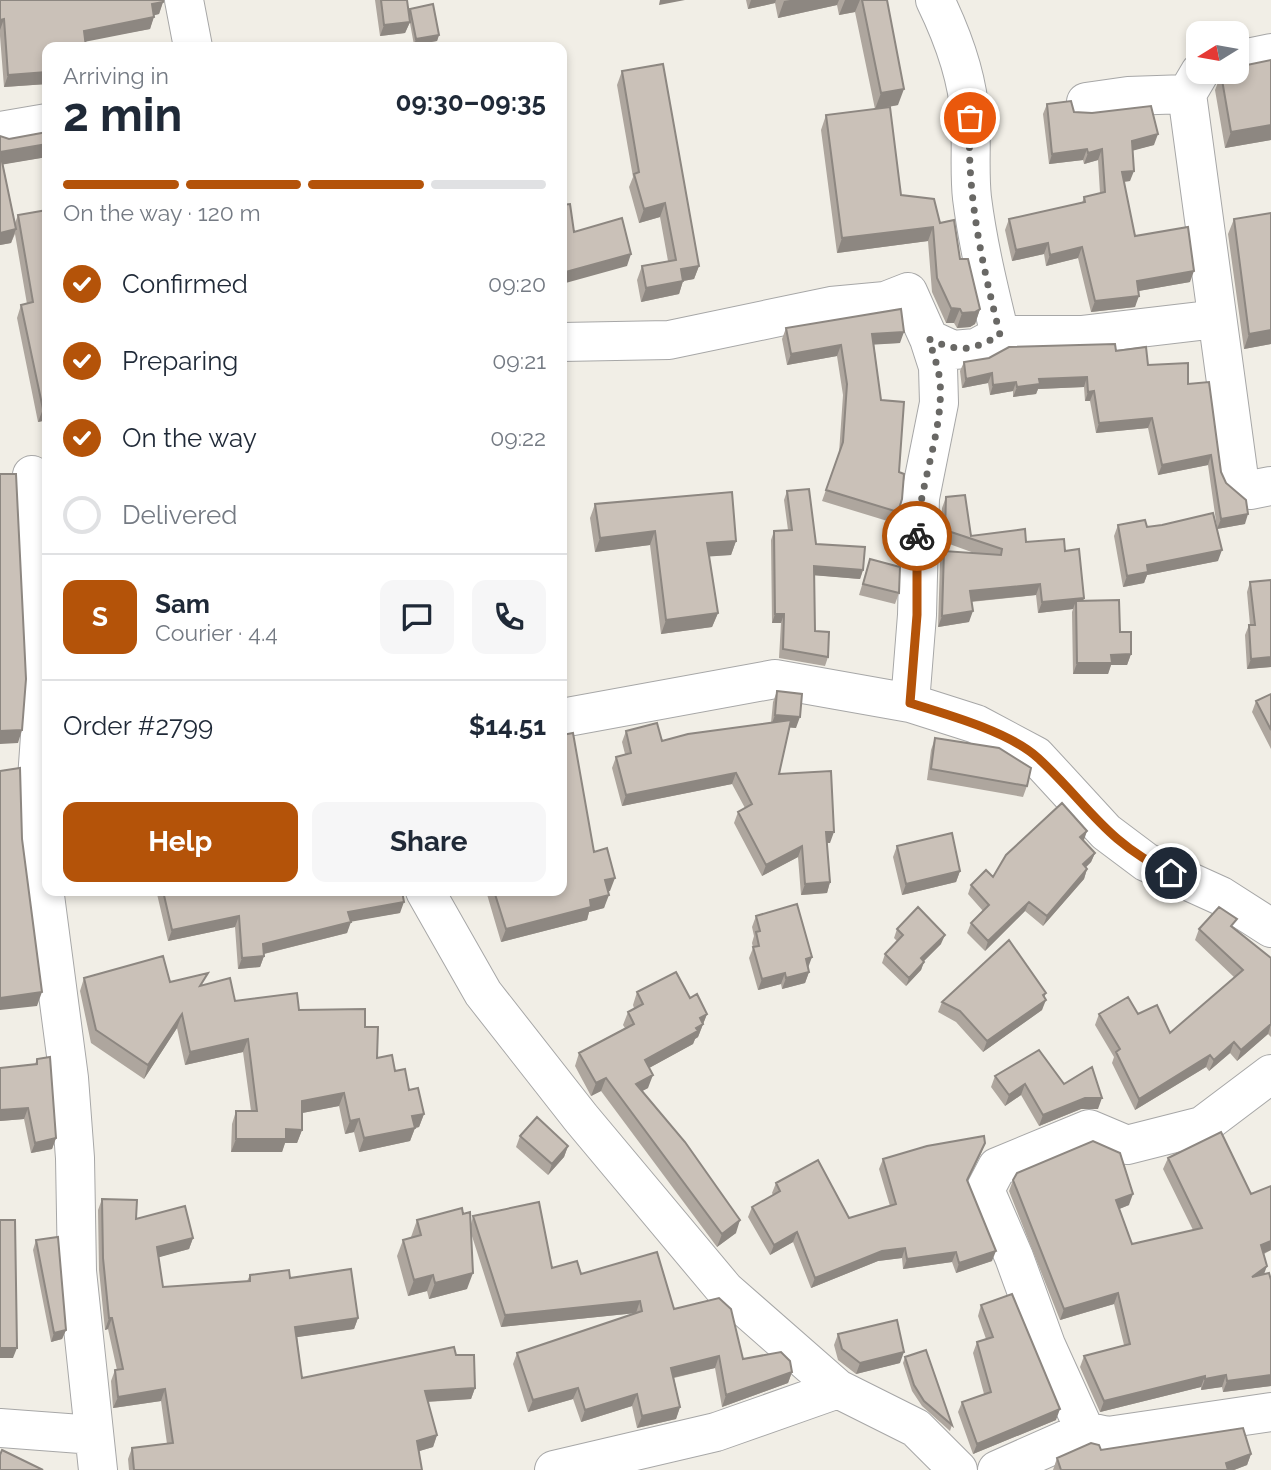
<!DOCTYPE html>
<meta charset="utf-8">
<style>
:root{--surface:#fff;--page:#f6f6f7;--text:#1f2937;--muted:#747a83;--line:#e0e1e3;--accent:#b45309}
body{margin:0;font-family:Raleway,sans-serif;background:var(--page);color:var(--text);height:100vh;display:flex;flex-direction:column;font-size:26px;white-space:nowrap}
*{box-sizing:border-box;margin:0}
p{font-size:23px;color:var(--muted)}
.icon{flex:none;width:38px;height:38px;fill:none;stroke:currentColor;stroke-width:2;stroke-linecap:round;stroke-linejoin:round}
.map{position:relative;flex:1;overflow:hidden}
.drawer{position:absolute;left:42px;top:42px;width:525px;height:854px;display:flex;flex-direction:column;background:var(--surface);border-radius:14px;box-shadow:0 4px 10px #0003}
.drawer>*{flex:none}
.needle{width:46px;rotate:259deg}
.tools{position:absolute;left:1186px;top:21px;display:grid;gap:14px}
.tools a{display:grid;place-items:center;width:63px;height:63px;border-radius:14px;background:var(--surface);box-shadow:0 4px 10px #0003;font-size:35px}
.pin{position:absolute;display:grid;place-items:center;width:60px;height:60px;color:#fff;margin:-30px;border:4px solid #fff;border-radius:50%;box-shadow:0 2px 7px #0007}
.courier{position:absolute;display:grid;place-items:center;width:70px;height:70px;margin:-35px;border:5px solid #b45309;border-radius:50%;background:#fff;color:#222;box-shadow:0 2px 9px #0007}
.head em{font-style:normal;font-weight:700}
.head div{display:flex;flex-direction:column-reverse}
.head{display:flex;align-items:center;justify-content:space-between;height:119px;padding:0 21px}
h1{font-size:46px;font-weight:700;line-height:52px}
.bar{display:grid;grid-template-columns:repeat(4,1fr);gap:10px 7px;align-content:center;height:84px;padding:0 21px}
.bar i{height:9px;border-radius:5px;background:var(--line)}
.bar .active{background:var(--accent)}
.bar p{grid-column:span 4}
.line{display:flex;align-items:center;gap:18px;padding:0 21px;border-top:2px solid var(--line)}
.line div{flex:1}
.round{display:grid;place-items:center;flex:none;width:74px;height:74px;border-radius:14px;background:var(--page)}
ol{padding:0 21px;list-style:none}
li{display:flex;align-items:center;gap:21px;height:77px}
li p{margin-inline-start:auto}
li .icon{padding:7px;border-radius:50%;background:var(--accent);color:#fff;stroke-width:4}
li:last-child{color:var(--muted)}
li i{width:38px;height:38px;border:4px solid var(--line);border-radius:50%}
.action{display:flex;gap:14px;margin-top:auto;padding:14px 21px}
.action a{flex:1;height:80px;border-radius:14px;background:var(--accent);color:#fff;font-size:28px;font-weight:700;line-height:80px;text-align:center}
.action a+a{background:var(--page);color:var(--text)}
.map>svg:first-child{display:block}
</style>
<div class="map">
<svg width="1271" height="1470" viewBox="0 0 1271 1470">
<rect width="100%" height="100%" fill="#f1eee6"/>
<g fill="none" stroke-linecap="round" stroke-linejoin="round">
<defs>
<path id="minor" d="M184 0 193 47
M935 0C952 35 968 78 970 118 972 145 969 171 972 198 978 245 989 290 1000 335
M1237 60 1271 53
M1187 94 1239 478 1250 490 1271 486
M1086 102 1128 96 1187 94 1200 72
M0 131 47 123
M562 342 669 340 831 306 885 301 908 292 929 339 953 350 976 348 1000 335H1081L1217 319
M32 475 43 693 37 779 39 850 69 1078 75 1158 77 1271 98 1470
M910 703 917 615 920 498 939 403 938 367 929 339
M562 718 775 679 910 703 976 724 1036 756 1106 832 1146 862 1221 896 1271 928
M425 891 483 993 581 1118 725 1290 838 1389 916 1428 958 1470
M0 1428 94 1435
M1085 1431 1046 1345 1014 1257 985 1190 997 1167 1089 1129 1127 1145 1202 1126 1271 1074
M554 1470 716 1432 838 1389
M997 1470 1085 1431 1108 1436 1271 1412"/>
</defs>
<!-- minor casing -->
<use href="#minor" stroke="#a7a7a7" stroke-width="40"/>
<!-- minor -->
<use href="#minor" stroke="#fff" stroke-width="38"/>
</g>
<!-- wall -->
<path fill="#aea69e" d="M0 0 163 2 159 14 154 15 150 29 47 47V84L4 87 0 36Z
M375 0H407L409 13 410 9 439 35 437 41 414 45 409 18 410 22 405 33 380 36Z
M746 0H887L898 105 879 109 901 195 940 223 960 259 980 309 975 324 970 327 957 328 954 323H946L932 292 928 241 837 253 821 130 826 115 875 109 855 12 839 15 837 5 778 18 775 3 748 9Z
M1271 60V140L1225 148 1215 90 1222 72Z
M622 71 699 266 694 279 683 281 679 294 641 302 637 280 642 266 668 261 660 217 639 223 629 187 633 177 617 85Z
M1047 104 1074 112 1154 145 1133 150 1130 181 1124 182 1135 236 1190 282 1138 291 1135 307 1091 312 1078 258 1046 266 1044 254 1012 261 1005 230 1009 219 1082 203 1084 197 1100 193 1098 160 1084 164 1083 160 1049 164 1043 114Z
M47 132V144L2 152 47 144V157L3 164 15 223 18 215 47 210V420L38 422 17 318 21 305 27 304 15 234 11 243 0 245V136L9 139Z
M1234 219 1271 344 1244 349 1228 234Z
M786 328 900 343 874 344 881 400 899 472 902 499 894 523 822 501 839 453 843 395 837 356 787 365 782 339Z
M1116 351 1188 384 1221 472 1245 524 1217 529 1218 561 1147 575 1144 583 1123 587 1114 536 1118 525 1217 528 1208 465 1158 475 1148 428 1096 433 1090 401H1085L1084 387 1038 389 1036 394 1013 397V391L990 395 988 383 962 388 960 371 964 362Z
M787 491 816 544 863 570 860 579 814 575 815 631 828 657 825 666 779 658 781 623H772L771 540 774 531 788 530 784 500Z
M946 497 971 536 1026 542 1065 551 1084 598 1083 601 1120 632 1131 654 1127 665H1111L1108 674H1073L1072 612 1073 609 1038 613 1036 595 971 602 969 622 938 627 940 562 944 551 977 554 941 541 942 508Z
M595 504 736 541 731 555 709 556 718 613 712 627 661 634 650 545 595 552 590 518Z
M870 559 899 593 895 604 859 595Z
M1271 580V667L1247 669 1245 635 1249 625H1250L1247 592 1250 582Z
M777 691 796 728 789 727 779 774 830 843H827L830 882 827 893 801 895 798 857 762 876 734 823 738 812 745 808 732 784 622 806 612 768 616 757 625 754 622 742 626 731 662 741 771 723 773 702Z
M1271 694V749L1252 712 1256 701Z
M935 738 1027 786 1023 797 927 780 931 750Z
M1083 840 1095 853 1091 862 1086 867 1087 869 1084 879 1043 926 1025 911 985 951 967 933 971 923 983 911 968 894 971 885 993 877Z
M897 846 960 871 956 882 902 895 893 857Z
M594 852 610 891H608L604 908 589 912 587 920 501 942 486 891H562Z
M159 891H402L400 913 350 921 347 933 264 954V956L260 967 238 969 235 927 168 941 157 894Z
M756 916 808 967 809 972 805 983 782 989 781 984 758 990 749 958 753 948 752 943 754 936 752 927Z
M1234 928 1271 958V1037L1268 1034 1237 1061 1230 1053 1209 1071 1206 1067 1135 1110 1112 1063 1114 1057 1095 1025 1099 1014H1138L1170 1033 1235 978 1195 940 1199 929Z
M897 929 941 944 924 961 921 970 906 986 882 963 885 954 897 941 894 938Z
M84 978 204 985 235 1001 299 1010 365 1027 377 1058 395 1071 409 1090 424 1114 419 1127 415 1128 410 1141 359 1152 354 1132 345 1134 339 1106 302 1113V1130L297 1143H285L282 1152H231L232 1124 236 1111H251L243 1052 185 1065 177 1028 144 1079 91 1043 80 991Z
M637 992 690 998 707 1014 698 1037 695 1039 693 1044 649 1068 648 1088 642 1091 736 1233 717 1247 601 1091 591 1096 575 1066 579 1053 625 1028 623 1025 628 1012 634 1008 633 1005Z
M1044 997 1042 1010 983 1052 956 1022 938 1012 942 1002Z
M37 1059 56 1138 52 1149 31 1153 24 1119 0 1121V1068L35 1064Z
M995 1076 1064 1084 1098 1109H1081L1039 1126 1021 1095 1005 1106 991 1087Z
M520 1136 568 1146 564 1157 548 1175 516 1147Z
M985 1143 981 1153 967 1181 992 1261 956 1273 952 1262 903 1269 902 1258 878 1261 811 1288 793 1242 770 1255 748 1217 752 1207 773 1195 772 1193 776 1183 849 1218 890 1206 879 1169 883 1159Z
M1168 1158 1251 1194 1271 1186V1250L1264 1254V1274L1271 1280V1386L1223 1392 1222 1387 1201 1390V1387L1100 1412 1080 1367 1084 1356 1124 1345 1114 1304 1060 1320 1009 1191 1013 1180 1129 1205 1119 1209 1132 1244 1193 1230 1163 1169Z
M102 1199 136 1219 193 1238 189 1249 158 1257 163 1287 247 1281 250 1275 290 1278 358 1318 354 1329 297 1337 302 1378 456 1355 475 1388 471 1399 428 1402 437 1435 433 1447 419 1451 422 1470H129L128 1459 132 1448 167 1444 161 1401 113 1408 111 1381 115 1370H117L108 1329 105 1330 99 1270 98 1210Z
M463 1214 471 1224 473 1216 552 1268 581 1274 674 1309 743 1359 792 1372 788 1383 722 1407 715 1368 674 1378 680 1407 676 1419 637 1428 632 1406 581 1422 573 1399 528 1412 513 1364 517 1353 636 1313 501 1327 471 1233 467 1289 429 1299 427 1291 408 1296 397 1256 403 1240 411 1237 417 1220Z
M36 1240 66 1330 62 1339 51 1342 33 1250Z
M981 1305 1056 1420 973 1454 958 1412 962 1402 984 1394 973 1353 977 1342 986 1339 978 1316Z
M838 1334 900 1363 856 1374 838 1360 834 1345Z
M905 1357 952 1425 950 1431 922 1406 912 1391 903 1363Z
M1101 1450 1251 1454 1247 1465 1234 1470H1053L1057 1458Z"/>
<!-- shaded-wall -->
<path fill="#8d8781" d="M660 0H685L659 5Z
M751 0H776L775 3 748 9Z
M790 0H839L837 5 778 18 784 1Z
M845 0H860L855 12 839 15Z
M163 2 159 14 147 17 152 4Z
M154 17 150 29 79 43 84 31Z
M4 19 0 30V20Z
M410 22 405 33 380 36 384 25Z
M439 35 437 41 414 45 416 39Z
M47 72V84L4 87 8 75Z
M904 89 898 105 875 109 881 93Z
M1271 125V140L1225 148 1231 132Z
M1158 134 1154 145 1128 152 1132 141Z
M47 144V157L0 165V152Z
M1087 149 1083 160 1049 164 1052 154Z
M1102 149 1098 160 1084 164 1088 153Z
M1134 171 1130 181 1119 182 1122 172Z
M665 203 660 217 639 223 644 209Z
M933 227 928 241 837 253 842 238Z
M16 229 11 243 0 245V233Z
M1048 243 1044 254 1012 261 1016 250Z
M1082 247 1078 258 1046 266 1050 255Z
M631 254 627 266 562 284V273Z
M699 266 694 279 683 281 679 294 641 302 646 288 681 269Z
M1194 271 1190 282 1133 292 1137 281Z
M1139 296 1135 307 1091 312 1095 301Z
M951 308 960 309 954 323H946Z
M980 309 975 324 970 327 957 328 962 313Z
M1271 330V344L1244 349 1249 334Z
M904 332 900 343 868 345 872 334Z
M841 345 837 356 787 365 791 354Z
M992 373 988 383 962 388 966 379Z
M1087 377 1084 387 1038 389 1036 394 1013 397 1017 387 1039 379Z
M1016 382 1013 391 990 395 993 385Z
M1094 391 1090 401H1085L1088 392Z
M47 408V420L38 422 43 409Z
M1152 418 1148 428 1096 433 1099 423Z
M1211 455 1208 465 1158 475 1162 465Z
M1248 514 1245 524 1217 529 1221 519Z
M655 531 650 545 595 552 600 538Z
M736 541 731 555 702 557 707 543Z
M1222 550 1218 561 1147 575 1144 583 1123 587 1127 576 1147 565Z
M814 566 863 570 860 579 811 575Z
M1040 584 1036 595 966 602 970 591Z
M1084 598 1080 609 1076 601 1073 609 1038 613 1042 602Z
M973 611 969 622 938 627 942 616Z
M718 613 712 627 661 634 666 620Z
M775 614H784L781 623H772Z
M1131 654 1127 665H1111L1108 674H1073L1077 663 1111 655Z
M1271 657V667L1247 669 1251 659Z
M775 715 800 717 796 728 771 726Z
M22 730 18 743 0 744V731Z
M736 773 732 784 622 806 626 795Z
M1087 831 1084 840 1077 847 1080 837Z
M826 832H834L830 843H822Z
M802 846 798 857 762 876 766 865Z
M1095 853 1091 862 1079 874 1083 864Z
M1087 869 1084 879 1043 926 1047 916Z
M960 871 956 882 902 895 906 884Z
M615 878 610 891 600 893 605 880Z
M830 882 827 893 801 895 805 884Z
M609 895 604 908 589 912 587 920 501 942 506 929 590 900Z
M404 902 400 913 344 923 348 912Z
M1029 902 1025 911 985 951 988 941Z
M239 916 235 927 168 941 172 930Z
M351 922 347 933 259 955 263 944Z
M945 935 941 944 918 967 921 958Z
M264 956 260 967 238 969 242 958Z
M812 957 808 968 806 959Z
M924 962 921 970 906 986 909 978Z
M809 972 805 983 782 989 786 978Z
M785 973 781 984 758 990 762 979Z
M42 992 37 1006 0 1010V998Z
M1046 993 1042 1002 1046 1000 1042 1010 983 1052 987 1041Z
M182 1014 177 1028 144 1079 148 1065Z
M707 1014 698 1037 695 1039 693 1044 640 1073 645 1060 700 1018Z
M1271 1024 1268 1034 1237 1061 1241 1050Z
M248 1039 243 1052 185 1065 190 1052Z
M1234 1042 1230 1053 1209 1071 1214 1060Z
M1210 1055 1206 1067 1135 1110 1139 1099Z
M653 1075 648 1088 631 1097 636 1084Z
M606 1078 601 1091 591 1096 596 1083Z
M1025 1084 1021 1095 1005 1106 1009 1095Z
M344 1093 339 1106 297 1114 302 1101Z
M1085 1098H1102L1098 1109H1081L1039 1126 1043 1115Z
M28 1108 24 1119 0 1121V1110Z
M424 1114 419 1127 415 1128 410 1141 359 1152 364 1138 412 1116Z
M359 1119 354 1132 345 1134 350 1121Z
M286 1129 302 1130 297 1143H285L282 1152H231L236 1139Z
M56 1138 52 1149 31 1153 35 1143Z
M985 1143 981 1153 963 1190 967 1180Z
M568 1146 564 1157 548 1175 552 1164Z
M1133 1194 1129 1205 1112 1212 1116 1200Z
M740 1220 736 1233 717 1247 722 1234Z
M797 1232 793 1242 770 1255 774 1245Z
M193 1238 189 1249 153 1259 157 1247Z
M1271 1241V1250L1257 1256 1261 1245Z
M905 1248 902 1258 878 1261 811 1288 815 1278 882 1251Z
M996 1251 992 1261 956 1273 959 1263Z
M956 1252 952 1262 903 1269 907 1259Z
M1267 1266 1263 1277H1252Z
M473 1273 467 1289 429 1299 435 1283Z
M433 1275 427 1291 408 1296 414 1280Z
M1118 1293 1114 1304 1060 1320 1064 1309Z
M640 1301 636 1313 501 1327 505 1315Z
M109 1318H112L108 1329 105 1330Z
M358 1318 354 1329 291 1338 295 1327Z
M66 1330 62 1339 51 1342 54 1333Z
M0 1348H17L13 1358H0Z
M904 1352 900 1363 856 1374 860 1363Z
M719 1356 715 1368 667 1379 671 1368Z
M792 1372 788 1383 722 1407 726 1395Z
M1226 1375 1222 1387 1201 1390 1205 1379Z
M1271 1375V1386L1223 1392 1227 1381Z
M1205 1376 1201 1387 1100 1412 1104 1401Z
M475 1388 471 1399 421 1402 425 1391Z
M578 1388 573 1399 528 1412 533 1400Z
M165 1389 161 1401 113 1408 118 1397Z
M637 1394 632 1406 581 1422 585 1410Z
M680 1407 676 1419 637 1428 642 1416Z
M1060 1409 1056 1420 973 1454 977 1444Z
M437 1435 433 1447 413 1453 417 1441Z
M1251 1454 1247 1465 1234 1470H1223L1226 1463Z"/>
<!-- building -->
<path fill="#cac1b8" stroke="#8d8781" stroke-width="2" d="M0 0H163V2L152 4 154 17 84 31 86 47H47V72L8 75 4 19 0 20Z
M381 0H407L410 22 384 25Z
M862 0H887L904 89 881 93Z
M433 4 439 35 416 39 410 9Z
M1271 60V125L1231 132 1221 74 1222 72H1237V63L1247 65Z
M663 64 699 266 681 269 683 281 646 288 642 266 676 260 665 203 644 209 634 174 639 172 622 71Z
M1071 101 1074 112 1092 113 1151 106 1158 134 1132 141 1134 171 1122 172 1135 236 1188 227 1194 271 1137 281 1139 296 1095 301 1082 247 1050 255 1048 243 1016 250 1009 219 1085 202 1084 197 1105 192 1102 149 1088 153 1087 149 1052 154 1047 104Z
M890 107 901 195 934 199 940 223 954 220 960 259H968L980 309 975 312 962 313 960 309 951 308 937 278 933 227 842 238 826 115Z
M47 132V144L0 152 16 229 0 233V136L9 139Z
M570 204 574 232 622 218 631 254 562 273V205Z
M47 210V408L43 409 21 305 33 302 18 215Z
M1271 213V330L1249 334 1234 219Z
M562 282 565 301 562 302Z
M901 309 904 332 872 334 881 400 904 402 899 472 904 474 902 499 898 512 826 490 843 442 847 384 841 345 791 354 786 328Z
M1115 344 1116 351 1146 347 1148 365 1188 363V384L1209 382 1221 472 1226 483 1246 500 1248 514 1221 519 1211 455 1162 465 1152 418 1099 423 1094 391 1088 392 1087 377 1039 379 1040 384 1017 387 1016 382 993 385 992 373 966 379 964 362 989 358 1009 347Z
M0 474H16L26 679 22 730 0 731Z
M809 489 816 544 865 547 863 570 814 566 815 631 829 632 828 657 783 649 784 614H775L774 531 792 530 787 491Z
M732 492 736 541 707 543 718 613 666 620 655 531 600 538 595 504Z
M965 495 971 536 1025 529 1026 542 1064 539 1065 551 1079 549 1084 598 1042 602 1040 584 970 591 973 611 942 616 944 551 1001 555 1002 549 945 530 946 497Z
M1213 513 1222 550 1147 565 1148 572 1127 576 1118 525 1145 520 1147 527 1162 525Z
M870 559 900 567 899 593 863 584Z
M1271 580V657L1251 659 1249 625H1255L1250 582Z
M1119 600 1120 632H1131V654L1111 655 1112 663H1077L1076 601Z
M777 691 802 694 800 717 775 715Z
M1271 694V730L1256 701Z
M791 720 779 774 831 771 834 832H826L830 882 805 884 802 846 766 865 738 812 752 804 736 773 626 795 616 757 631 753 626 731 657 723 662 741 688 734Z
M573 733 594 852 607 848 615 878 605 880 609 895 590 900 591 907 506 929 494 891H562V735Z
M935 738 999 748 1031 768 1027 786 931 769Z
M20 768 22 839 42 992 0 998V771Z
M1062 803 1087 831 1080 837 1095 853 1083 864 1087 869 1047 916 1029 902 988 941 971 923 989 905 971 885 986 870 993 877 1006 855Z
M952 833 960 871 906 884 897 846Z
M163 891H402L404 902 348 912 351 922 263 944 264 956 242 958 239 916 172 930Z
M797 904 812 957 806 959 809 972 786 978 785 973 762 979 753 947 759 946 756 932 760 931 756 916Z
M918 907 945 935 921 958 924 962 909 978 885 954 903 935 897 929Z
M1219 907 1237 919 1231 926 1271 958V1024L1241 1050 1234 1042 1214 1060 1210 1055 1139 1099 1116 1052 1120 1049 1099 1014 1128 997 1138 1014 1157 1005 1170 1033 1243 970 1199 929Z
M1009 940 1046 993 1043 995 1046 1000 987 1041 960 1011 942 1002Z
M163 956 170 982 208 973 200 986 230 978 235 1001 297 993 299 1010 365 1009V1027H378L377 1058 392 1055 395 1071 405 1069 409 1090 418 1088 424 1114 412 1116 415 1128 364 1138 359 1119 350 1121 344 1093 302 1101V1130L286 1129V1139H236V1111H257L248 1039 190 1052 182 1014 148 1065 96 1030 84 978Z
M676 972 690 998 697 994 707 1014 700 1018 703 1024 696 1028 698 1031 645 1060 653 1075 636 1084 685 1142 740 1220 722 1234 606 1078 596 1083 579 1053 634 1024 628 1012 643 1004 637 992Z
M1039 1050 1064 1084 1092 1067 1102 1098H1085L1043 1115 1025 1084 1009 1095 995 1076Z
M50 1057 56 1138 35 1143 28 1108 0 1110V1068L37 1064V1059Z
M537 1117 568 1146 552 1164 520 1136Z
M1221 1132 1251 1194 1271 1186V1241L1261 1245 1267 1266 1252 1277 1269 1273 1271 1280V1375L1227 1381 1226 1375 1205 1379V1376L1104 1401 1084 1356 1130 1344 1118 1293 1064 1309 1013 1180 1017 1173 1093 1141 1120 1153 1133 1194 1116 1200 1132 1244 1202 1228 1168 1158Z
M984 1136 985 1143 967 1180 996 1251 959 1263 956 1252 907 1259 905 1248 882 1251 815 1278 797 1232 774 1245 752 1207 780 1191 776 1183 818 1160 849 1218 896 1204 883 1159 927 1146Z
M102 1199 137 1200 136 1219 185 1206 193 1238 157 1247 163 1287 250 1281V1275L289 1270 290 1278 351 1269 358 1318 295 1327 302 1378 454 1347 456 1355H474L475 1388 425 1391 437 1435 417 1441 422 1470H134L132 1448 173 1443 165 1389 118 1397 115 1370 123 1369 112 1318H109L103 1258Z
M539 1202 552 1268 577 1261 581 1274 657 1252 674 1309 719 1298 731 1309 743 1359 781 1352 790 1361 792 1372 726 1395 719 1356 671 1368 680 1407 642 1416 637 1394 585 1410 578 1388 533 1400 517 1353 642 1311 640 1301 505 1315 473 1216Z
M462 1208 463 1214 470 1212 473 1273 435 1283 433 1275 414 1280 403 1240 421 1235 417 1220Z
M0 1220H15L17 1348H0Z
M58 1237 66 1330 54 1333 36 1240Z
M1012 1294 1060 1409 977 1444 962 1402 991 1392 977 1342 993 1337 981 1305Z
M897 1320 904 1352 860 1363 842 1349 838 1334Z
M926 1350 952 1425 924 1401 914 1385 905 1357Z
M1243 1428 1251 1454 1226 1463 1228 1470H1061L1057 1458 1091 1443 1099 1445 1101 1450Z
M2 1450 43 1470H0V1455Z"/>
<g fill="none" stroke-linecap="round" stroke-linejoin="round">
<!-- done -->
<path stroke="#696865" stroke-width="7" stroke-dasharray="0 12.6" d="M917 536C919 485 944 430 940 381 938 366 933 353 929 339 960 353 970 351 1000 335 982 263 966 193 970 118"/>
<!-- route -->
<path stroke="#b45309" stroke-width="9" d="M917 536V615L910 703C946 714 1010 732 1038 758 1087 803 1106 843 1171 873"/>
</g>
</svg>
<div class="tools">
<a><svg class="needle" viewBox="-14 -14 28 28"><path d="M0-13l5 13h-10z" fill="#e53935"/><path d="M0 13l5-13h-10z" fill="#747a83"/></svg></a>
</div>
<div class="pin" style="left:970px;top:118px;background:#ea580c"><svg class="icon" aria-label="bag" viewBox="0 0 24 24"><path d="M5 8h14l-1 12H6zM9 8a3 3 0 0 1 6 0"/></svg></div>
<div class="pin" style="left:1171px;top:873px;background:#1f2937"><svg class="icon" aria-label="home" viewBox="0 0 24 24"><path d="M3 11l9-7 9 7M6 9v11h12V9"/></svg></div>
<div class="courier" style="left:917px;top:536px"><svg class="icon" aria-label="bike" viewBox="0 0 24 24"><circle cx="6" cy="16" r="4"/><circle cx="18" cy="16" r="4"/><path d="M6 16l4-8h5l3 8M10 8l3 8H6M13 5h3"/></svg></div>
<section class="drawer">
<div class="head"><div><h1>2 min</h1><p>Arriving in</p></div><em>09:30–09:35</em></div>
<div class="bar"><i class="active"></i><i class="active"></i><i class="active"></i><i></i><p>On the way · 120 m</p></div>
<ol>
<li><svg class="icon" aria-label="check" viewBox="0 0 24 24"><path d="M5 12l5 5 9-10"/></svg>Confirmed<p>09:20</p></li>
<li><svg class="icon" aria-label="check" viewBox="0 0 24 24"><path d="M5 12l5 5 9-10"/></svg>Preparing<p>09:21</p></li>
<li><svg class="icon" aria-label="check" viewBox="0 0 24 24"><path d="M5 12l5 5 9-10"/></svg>On the way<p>09:22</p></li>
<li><i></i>Delivered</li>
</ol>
<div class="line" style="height:126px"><b class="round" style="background:var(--accent);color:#fff">S</b><div><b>Sam</b><p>Courier · 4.4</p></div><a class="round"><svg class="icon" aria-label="chat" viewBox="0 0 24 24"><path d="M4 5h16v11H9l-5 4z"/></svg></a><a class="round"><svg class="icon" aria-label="phone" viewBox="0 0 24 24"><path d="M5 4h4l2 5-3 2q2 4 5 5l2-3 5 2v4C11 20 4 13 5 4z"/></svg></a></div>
<div class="line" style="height:91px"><div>Order #2799</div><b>$14.51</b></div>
<div class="action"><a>Help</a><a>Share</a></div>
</section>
</div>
